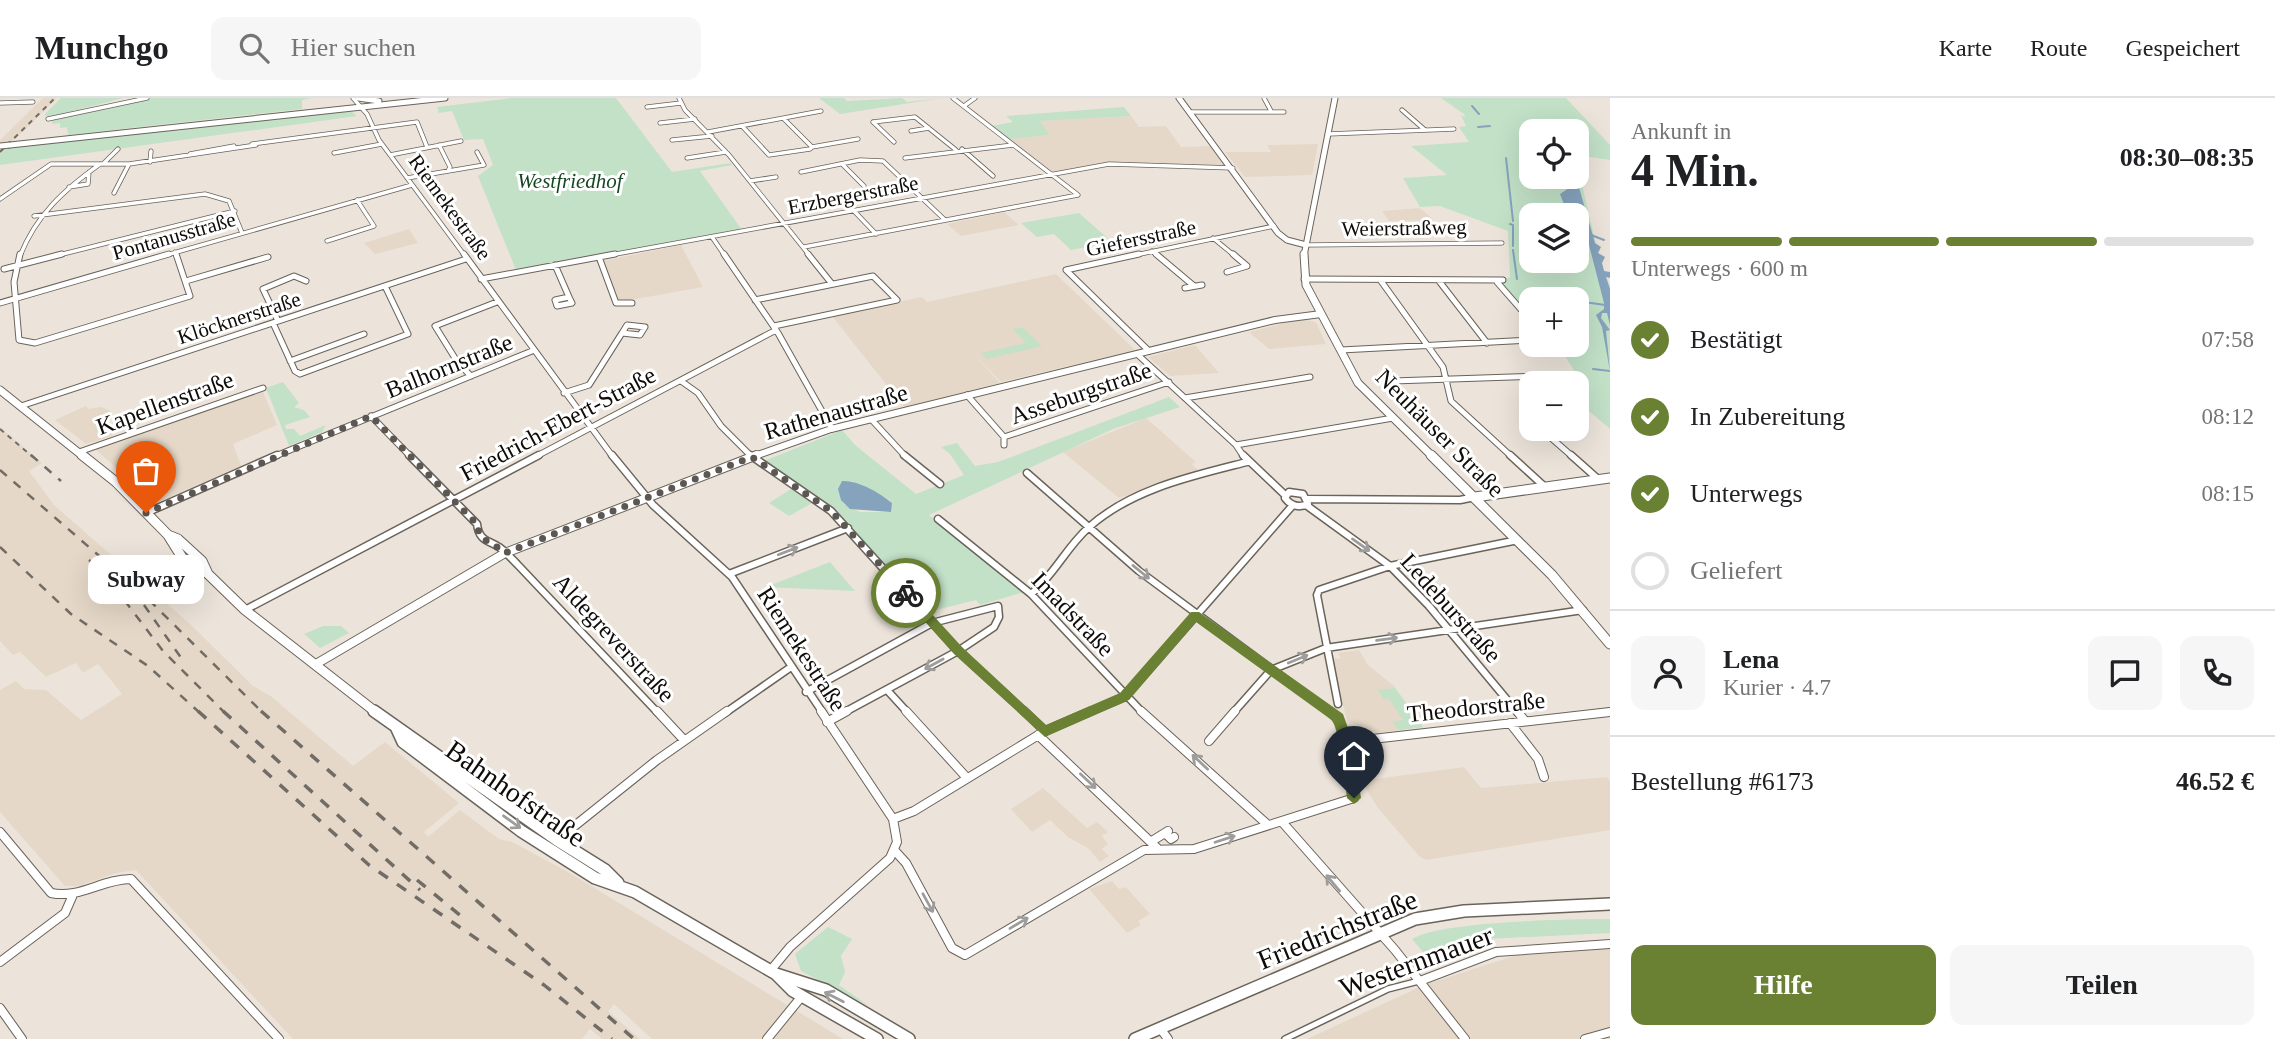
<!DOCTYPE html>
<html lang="de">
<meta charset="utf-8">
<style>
:root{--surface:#fff;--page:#f6f6f6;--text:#202124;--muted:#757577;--line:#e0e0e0;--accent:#6a8133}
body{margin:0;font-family:Georgia,serif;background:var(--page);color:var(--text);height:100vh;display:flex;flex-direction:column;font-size:26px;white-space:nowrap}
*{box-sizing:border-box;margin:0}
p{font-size:23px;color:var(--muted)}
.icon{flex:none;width:38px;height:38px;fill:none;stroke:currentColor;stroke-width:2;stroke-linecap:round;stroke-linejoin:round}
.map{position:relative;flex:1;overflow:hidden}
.side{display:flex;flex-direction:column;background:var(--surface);width:665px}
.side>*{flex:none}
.fabs{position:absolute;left:1519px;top:21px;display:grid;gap:14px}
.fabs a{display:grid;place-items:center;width:70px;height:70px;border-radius:14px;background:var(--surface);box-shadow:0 7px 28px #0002;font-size:35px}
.pin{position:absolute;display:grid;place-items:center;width:60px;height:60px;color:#fff;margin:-72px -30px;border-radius:50% 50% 50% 0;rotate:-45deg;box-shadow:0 0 7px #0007}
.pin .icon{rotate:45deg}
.courier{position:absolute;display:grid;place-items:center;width:70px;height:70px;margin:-35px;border:5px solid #6a8133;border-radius:50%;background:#fff;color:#222;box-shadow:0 2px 9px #0007}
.bubble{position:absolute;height:49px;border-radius:14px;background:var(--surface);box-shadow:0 7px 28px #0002;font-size:23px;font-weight:700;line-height:49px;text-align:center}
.overview em{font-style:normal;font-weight:700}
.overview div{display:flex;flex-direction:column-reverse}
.overview{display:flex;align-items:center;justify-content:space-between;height:119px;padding:0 21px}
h1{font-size:46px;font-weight:700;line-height:52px}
.bar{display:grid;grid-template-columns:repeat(4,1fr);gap:10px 7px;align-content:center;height:84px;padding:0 21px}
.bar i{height:9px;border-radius:5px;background:var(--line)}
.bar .current{background:var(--accent)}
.bar p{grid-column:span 4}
.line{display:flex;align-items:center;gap:18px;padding:0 21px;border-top:2px solid var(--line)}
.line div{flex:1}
.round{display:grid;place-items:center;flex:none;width:74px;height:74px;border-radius:14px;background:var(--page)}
ol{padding:0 21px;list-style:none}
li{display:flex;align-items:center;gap:21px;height:77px}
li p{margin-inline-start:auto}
li .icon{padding:7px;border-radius:50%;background:var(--accent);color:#fff;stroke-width:4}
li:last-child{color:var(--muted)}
li i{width:38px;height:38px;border:4px solid var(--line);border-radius:50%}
.primary-button{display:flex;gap:14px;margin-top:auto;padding:14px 21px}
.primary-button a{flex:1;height:80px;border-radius:14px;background:var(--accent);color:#fff;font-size:28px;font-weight:700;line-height:80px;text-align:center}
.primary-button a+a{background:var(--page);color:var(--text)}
header{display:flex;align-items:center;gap:42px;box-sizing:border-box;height:98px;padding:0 35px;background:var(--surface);border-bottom:2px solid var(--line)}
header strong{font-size:33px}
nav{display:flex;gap:38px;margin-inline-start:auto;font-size:24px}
.search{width:490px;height:63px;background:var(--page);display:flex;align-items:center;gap:18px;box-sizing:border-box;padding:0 24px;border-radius:14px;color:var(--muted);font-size:26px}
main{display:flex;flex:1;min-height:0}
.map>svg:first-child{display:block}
</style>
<header>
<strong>Munchgo</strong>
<div class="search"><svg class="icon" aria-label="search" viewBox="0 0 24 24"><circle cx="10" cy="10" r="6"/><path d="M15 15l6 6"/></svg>Hier suchen</div>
<nav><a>Karte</a><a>Route</a><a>Gespeichert</a></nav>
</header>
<main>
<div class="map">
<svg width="1610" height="941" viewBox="0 0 1610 941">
<rect width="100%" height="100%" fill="#ece4da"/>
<!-- built -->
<path fill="#e5d8c8" d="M43 0H57L0 56V42Z
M1131 18 1139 29 1166 28 1181 49 1213 48 1228 70 1115 65 1055 76 1010 41 1048 37 1040 23Z
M1318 46 1312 77 1245 79 1225 54H1271L1267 47Z
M1420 110 1434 122 1389 123 1382 113Z
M1004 114 1019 127 961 138 947 126Z
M409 131 418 145 375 156 364 145Z
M681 147 703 189 619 204 603 163Z
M1056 176 1135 252 1001 284 972 254 1000 285 905 310 832 218 922 199 927 204Z
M1300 221 1316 224 1326 246 1269 251 1249 234Z
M1195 247 1219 275 1170 278 1148 259Z
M262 292 277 327 233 346 241 368 160 403H154L95 351Z
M86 308 88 311 101 309 109 312 113 317 104 321 113 338 86 346 55 322Z
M1146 320 1196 364 1192 366 1198 372 1119 400 1063 354Z
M0 329 42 365 29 373 54 407 189 525 253 588 272 599 353 668 385 644 459 705 424 734 428 739 460 712 499 741 512 744 568 774 843 941H652L614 906 608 913 640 941H602L590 931 582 941H293L136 772 116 775 79 788H65L0 714V592L16 583 24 591 46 592 81 622 122 596 98 566 83 575 76 565 46 579 20 554 13 557 0 543Z
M1359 552 1368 567 1394 588 1423 629 1377 635 1347 623 1332 560 1341 561 1338 555Z
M1464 669 1481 690 1607 679 1610 683V732L1426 762 1419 758 1378 710 1361 683Z
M1043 690 1087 730 1097 724 1108 734 1102 738 1108 746 1102 751 1109 758 1100 764 1088 750 1069 740 1050 722 1032 734 1011 711Z
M1112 783 1119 791 1126 789 1150 816 1138 823 1141 827 1127 835 1089 791Z
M1610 850V941H1307L1424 887 1514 858Z"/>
<!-- green -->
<path fill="#c2e1c7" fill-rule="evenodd" d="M61 0H123L50 19 44 17Z
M150 0H312L302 2V11L68 37 67 29 60 30V25L52 26 53 20Z
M512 0H616L672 74 730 65 732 67 700 73 742 132 516 172 478 78 493 67 483 41 464 42 452 13 439 15 437 9Z
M819 0H844L847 3 902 0 907 4 942 0 840 16Z
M1441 0H1566L1610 47V62L1577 57V33H1531V79H1577V65L1597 151 1610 189V331L1577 303V285H1567L1575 281V274L1558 247H1577V201H1531V217L1501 184 1510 179 1508 133 1440 108 1420 109 1403 80 1447 77 1411 48 1469 44 1459 29 1466 28 1461 17 1465 19 1464 16ZM1531 117H1577V163H1531Z
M1124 9 1131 18 1040 23 1049 37 1010 41 992 28 1013 24 1006 18Z
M349 12 357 18 0 67V56L6 50Z
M1079 115 1112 144 1071 152 1054 136 1037 139 1021 125Z
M1022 229 1042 248 987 261 981 255 1026 245 1013 231Z
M283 284 299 305 294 309 304 312 310 319 285 327 286 331H294L300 338 326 327 322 334 289 348 266 290Z
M1169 299 1180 309 1113 331 929 417 1024 494 980 507 976 502 928 514 833 412 764 363 842 332 855 347 916 396 964 377 950 356 941 349 957 345 975 368 998 364ZM851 383 888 401 891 404V414H860L844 406 840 386Z
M791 391 812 405 789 418 769 405Z
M830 464 855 493 766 489Z
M323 528H341L349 535 320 550 304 536Z
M1395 590 1423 629 1398 632 1393 624 1403 622 1389 601H1384L1378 592Z
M1610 821V835L1486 841 1423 854 1412 841C1440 823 1571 821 1610 821Z
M828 829 852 841 841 858 845 874 839 887 869 908 801 873 795 856Z"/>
<!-- water -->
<path fill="#86a3bd" d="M1559 79H1563L1569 87V79H1576L1595 145 1601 149 1598 155 1605 159 1602 165 1604 173 1610 174V180L1606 179 1610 191V227L1607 215H1602L1601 220 1610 232 1606 233 1610 273 1602 229 1596 217 1604 211V205L1589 147 1577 139V127L1578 131 1586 132 1584 127 1577 125V121H1581L1579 117H1568L1560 96 1569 90 1562 86Z
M842 383C858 382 880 395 892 405L891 414 850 411 841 402 838 391Z"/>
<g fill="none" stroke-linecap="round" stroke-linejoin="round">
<!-- stream -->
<path stroke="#86a3bd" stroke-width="2" d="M1472 8 1479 16
M1478 29 1490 28
M1506 60 1513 123
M1510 126 1513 127V148
M1591 137 1604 142
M1513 152 1517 181
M1555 198 1570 201
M1577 203 1605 207
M1593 271 1610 273"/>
<defs>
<path id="pedestrian" d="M1285 941 1388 891 1419 883"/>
<path id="minor-far3" d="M353 0 367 16 379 42 465 158
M679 0 685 12 729 57 810 158
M953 0 1078 97
M1264 0 1271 13
M0 5 33 4
M964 8 975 0
M647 9 681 5
M1402 12 1425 32
M1190 14H1284
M48 21 147 0
M873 24 915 19 956 52
M873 24 894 44
M660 25 695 21
M742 28 769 57 810 51 812 49 784 21
M911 33 929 30
M708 34 821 13
M1328 36 1454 31
M672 42 712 38
M252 46 417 24 427 49
M439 47 450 69 448 73
M812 49 858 41
M962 51 993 78
M334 55 382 46
M190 56 234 48
M390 57 461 43
M687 60 726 54
M905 60 1013 47
M150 64 151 53
M103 66 118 51
M842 66 864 88
M801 74 860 62 883 63 945 122
M407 80 484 67 477 54
M750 83 776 79
M69 89 88 86 89 74
M114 95 129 66
M0 101 51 66H129L256 47
M854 113 876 136
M34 118 205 96 229 103 242 135
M712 139 725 158
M1213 140 1235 158
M327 143 374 128 357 102
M1306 147 1502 145
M804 149 1078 97
M1152 153 1158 158
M175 154 176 158
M20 158C36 117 64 92 100 66
M55 158 235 113
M163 158 412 87
M605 158 1109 66 1233 70
M1131 158 1274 128"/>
<path id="minor-far2" d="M20 156 14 184 19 242 35 245 190 198 176 156
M464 156 613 359
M724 156 778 235 832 331
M808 156 832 186
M1139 156 1066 172 1149 253
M1156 156 1194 188
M599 159 616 205H632
M555 167 569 199
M4 171 62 156
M1227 174 1247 168 1233 156
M481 181 615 156
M1304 181 1503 182
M186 183 268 159
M1381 183 1443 269 1451 303 1512 359
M1439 183 1487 245
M1497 184 1531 223
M1185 190 1202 187
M569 199 572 205 557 208 555 202Z
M755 202 873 178 897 202 774 228
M0 205 169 156
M278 223 263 191 294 178 306 183
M273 225 295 273 300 276 408 236 385 188
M627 227 645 229 640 237 622 235Z
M1341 252 1531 242
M1137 256 1236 347 1244 359
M290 263 364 236
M471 278 458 265 435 228 497 204
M681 283 698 295 721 328 752 359
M1393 283 1567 277
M564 295 589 287 622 235
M967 297 1004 339V347
M1185 300 1310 279
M21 308 466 161
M371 318 411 359
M871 321 906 359
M1527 323 1531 325
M1541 331 1573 359
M1004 339 1169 284
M1236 347 1393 320
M79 354 263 290
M273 359 532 253
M535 359 776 232"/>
<path id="minor-far1" d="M409 357 477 426C479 443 488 442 499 449 506 454 512 461 517 466L658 615
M612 357 653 407 732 479 823 615
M750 357 831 413 958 553 1026 615
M904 357 940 386
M1243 357 1285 397
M1510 357 1545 389
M1571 357 1598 381
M1027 375 1139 473 1331 615
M1289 394 1303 396 1308 406C1299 410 1291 408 1285 400Z
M1308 401 1460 402 1475 399
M1306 407 1390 468 1429 508 1518 615
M146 415 277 357
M938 421 1031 496 1143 615
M729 476 848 430
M1031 496C1054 477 1066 450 1088 430 1131 391 1192 378 1247 364
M245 512 539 357
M887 592 908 615
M806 594 932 525 998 508 999 519 994 529 958 553 843 615
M1338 606 1317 497 1319 492 1390 468 1518 442
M725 615 791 569
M1087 615 1125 599 1293 407
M1233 615 1271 572 1326 550 1583 512
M1600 615 1610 614"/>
<path id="minor" d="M657 613 684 642
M906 613 967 680
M1024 613 1045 633
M1141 613 1268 727
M1517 613 1525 623
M827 624 847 613
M1510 625 1538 661 1544 679
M1038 637 1157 750
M1209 643 1235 613
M1346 644 1610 614
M893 721 914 713 1045 633 1091 613
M1283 725 1395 852 1465 941
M0 734 51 795C80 801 102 781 131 781L279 941
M1165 735 1171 741 1174 739
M557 742 657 662 727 613
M1152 743 1168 733
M895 753 906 765 952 850 965 857 1144 752 1194 751 1354 700C1350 674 1352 630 1329 613
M0 864 65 815 72 799
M770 873 790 849 890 760 897 744 893 721 821 613
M1420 883 1496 854 1610 846
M0 910 22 941
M1160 930 1168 941
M767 941 802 898
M1585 941 1610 934"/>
<path id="tertiary-far2" d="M1179 0 1278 135 1287 142 1306 147"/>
<path id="tertiary-far1" d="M752 359 831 331 1275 222 1321 216"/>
<path id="tertiary" d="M316 566 505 455 757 357"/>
<path id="secondary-far3" d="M358 0 379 3
M10 47 445 0
M1304 158 1335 0"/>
<path id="secondary-far2" d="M1304 156 1306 187 1358 285 1433 359
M0 292 84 359"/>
<path id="secondary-far1" d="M82 357 116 384 168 437 178 441 202 463 208 476 245 512 377 615
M1431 357 1552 477 1610 546
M1475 399 1610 380
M168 437 183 461 208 476"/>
<path id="secondary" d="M374 613 557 742 605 772 618 785
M397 631 403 644 521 733 595 780 635 794 776 876 826 892 909 941
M776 876 793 893 877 941
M1135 941 1415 821 1464 813 1610 806"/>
</defs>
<!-- pedestrian casing -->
<use href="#pedestrian" stroke="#6a635a" stroke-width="8"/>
<!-- minor-far3 casing -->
<use href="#minor-far3" stroke="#6a635a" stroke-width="5"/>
<!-- minor-far2 casing -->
<use href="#minor-far2" stroke="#6a635a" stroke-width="7"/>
<!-- minor-far1 casing -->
<use href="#minor-far1" stroke="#6a635a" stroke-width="9"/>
<!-- minor casing -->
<use href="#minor" stroke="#6a635a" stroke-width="10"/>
<!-- tertiary-far2 casing -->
<use href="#tertiary-far2" stroke="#6a635a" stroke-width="7"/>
<!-- tertiary-far1 casing -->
<use href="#tertiary-far1" stroke="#6a635a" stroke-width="8"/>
<!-- tertiary casing -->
<use href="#tertiary" stroke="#6a635a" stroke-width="10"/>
<!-- secondary-far3 casing -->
<use href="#secondary-far3" stroke="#6a635a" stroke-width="7"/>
<!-- secondary-far2 casing -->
<use href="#secondary-far2" stroke="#6a635a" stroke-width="9"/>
<!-- secondary-far1 casing -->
<use href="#secondary-far1" stroke="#6a635a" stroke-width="11"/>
<!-- secondary casing -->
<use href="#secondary" stroke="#6a635a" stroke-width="14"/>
<!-- pedestrian -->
<use href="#pedestrian" stroke="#fff" stroke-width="5"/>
<!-- minor-far3 -->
<use href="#minor-far3" stroke="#fff" stroke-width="3.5"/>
<!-- minor-far2 -->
<use href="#minor-far2" stroke="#fff" stroke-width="5"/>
<!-- minor-far1 -->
<use href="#minor-far1" stroke="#fff" stroke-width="6"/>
<!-- minor -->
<use href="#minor" stroke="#fff" stroke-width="8"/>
<!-- tertiary-far2 -->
<use href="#tertiary-far2" stroke="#fff" stroke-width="5"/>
<!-- tertiary-far1 -->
<use href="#tertiary-far1" stroke="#fff" stroke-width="6"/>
<!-- tertiary -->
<use href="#tertiary" stroke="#fff" stroke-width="8"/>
<!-- secondary-far3 -->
<use href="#secondary-far3" stroke="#fff" stroke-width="5"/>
<!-- secondary-far2 -->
<use href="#secondary-far2" stroke="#fff" stroke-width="7"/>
<!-- secondary-far1 -->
<use href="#secondary-far1" stroke="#fff" stroke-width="9"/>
<!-- secondary -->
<use href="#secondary" stroke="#fff" stroke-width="11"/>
<!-- rail-far2 -->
<path stroke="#726c66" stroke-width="2" stroke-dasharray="5 5" stroke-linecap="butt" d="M0 54 55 0
M0 331 33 359"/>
<!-- rail-far1 -->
<path stroke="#726c66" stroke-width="2.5" stroke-dasharray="9 9" stroke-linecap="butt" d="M31 357 61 383
M0 372 142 495 263 615
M0 449 71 516 148 568 200 615
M89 462 103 474 163 553 225 615
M144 507 184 564"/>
<!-- rail -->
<path stroke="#726c66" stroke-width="3.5" stroke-dasharray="11 11" stroke-linecap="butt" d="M198 613 369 767 544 887 612 941
M223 613 420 792
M261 613 634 941
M417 782 466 822"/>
<defs>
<path id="secondary-bridge" d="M0 48 10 47"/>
</defs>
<!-- secondary-bridge casing -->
<use href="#secondary-bridge" stroke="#6a635a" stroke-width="7" stroke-linecap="butt"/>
<!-- secondary-bridge -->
<use href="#secondary-bridge" stroke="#fff" stroke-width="5"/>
</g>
<!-- one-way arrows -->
<defs><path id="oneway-shaft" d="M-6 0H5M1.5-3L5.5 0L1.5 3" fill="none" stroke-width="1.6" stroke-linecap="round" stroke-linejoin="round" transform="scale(1.75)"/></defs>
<g stroke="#9f9d9c">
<use href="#oneway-shaft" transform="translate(1361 447) rotate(35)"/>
<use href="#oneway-shaft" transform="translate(788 453) rotate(-21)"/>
<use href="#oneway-shaft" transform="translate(1141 474) rotate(39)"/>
<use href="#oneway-shaft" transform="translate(1387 541) rotate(-8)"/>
<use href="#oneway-shaft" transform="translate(1298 561) rotate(-22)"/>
<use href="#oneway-shaft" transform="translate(934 566) rotate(151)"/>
<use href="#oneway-shaft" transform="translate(1200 664) rotate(-137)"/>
<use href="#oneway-shaft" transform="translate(1088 683) rotate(43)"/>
<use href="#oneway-shaft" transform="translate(512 724) rotate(36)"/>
<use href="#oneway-shaft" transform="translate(1225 741) rotate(-18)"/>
<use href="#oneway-shaft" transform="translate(1333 785) rotate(-130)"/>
<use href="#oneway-shaft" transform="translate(928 805) rotate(61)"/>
<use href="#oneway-shaft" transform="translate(1019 825) rotate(-31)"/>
<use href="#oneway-shaft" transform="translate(834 899) rotate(-153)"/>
</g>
<!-- route -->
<path fill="#6a8133" d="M902 492H910L962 549 1046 627 1120 595 1191 514H1199L1343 616 1353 644 1361 700 1354 706 1347 700 1340 644 1333 623 1196 524 1129 602 1045 639 954 556 902 498Z"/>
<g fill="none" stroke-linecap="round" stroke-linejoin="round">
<!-- done -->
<path stroke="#5c5752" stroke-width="7" stroke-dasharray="0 12.6" d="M146 415 371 318 477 426C479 445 494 444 505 455L752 359 831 413 906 495"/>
</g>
<g text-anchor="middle" stroke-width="6" stroke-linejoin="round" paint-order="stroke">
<!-- far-park labels -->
<g font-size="21" font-style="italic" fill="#164724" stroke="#fff">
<text x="570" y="90">Westfriedhof</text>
</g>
<!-- far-street labels -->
<g font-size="21" fill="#0e0b08" stroke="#fff">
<text transform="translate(853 97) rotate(-11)" y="7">Erzbergerstraße</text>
<text transform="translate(450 109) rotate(54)" y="7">Riemekestraße</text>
<text transform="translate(1404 130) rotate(-1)" y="7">Weierstraßweg</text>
<text transform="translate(174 138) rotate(-16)" y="7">Pontanusstraße</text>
<text transform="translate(1141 140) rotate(-12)" y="7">Giefersstraße</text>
<text transform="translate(239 220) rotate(-18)" y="7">Klöcknerstraße</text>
</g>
<!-- street labels -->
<g font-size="24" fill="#0e0b08" stroke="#fff">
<text transform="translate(449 268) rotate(-22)" y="8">Balhornstraße</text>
<text transform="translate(1081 295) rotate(-19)" y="8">Asseburgstraße</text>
<text transform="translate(165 305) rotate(-20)" y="8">Kapellenstraße</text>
<text transform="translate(836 314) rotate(-16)" y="8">Rathenaustraße</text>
<text transform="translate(558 326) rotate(-28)" y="8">Friedrich-Ebert-Straße</text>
<text transform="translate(1440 335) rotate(45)" y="8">Neuhäuser Straße</text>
<text transform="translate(1451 510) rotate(48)" y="8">Ledeburstraße</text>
<text transform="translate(1073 516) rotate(46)" y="8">Imadstraße</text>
<text transform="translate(614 540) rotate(47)" y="8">Aldegreverstraße</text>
<text transform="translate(802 551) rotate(57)" y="8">Riemekestraße</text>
<text transform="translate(1476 609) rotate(-6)" y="8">Theodorstraße</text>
</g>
<!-- near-street labels -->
<g font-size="28" fill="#0e0b08" stroke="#fff">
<text transform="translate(516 695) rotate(35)" y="10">Bahnhofstraße</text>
<text transform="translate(1337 831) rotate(-22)" y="10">Friedrichstraße</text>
<text transform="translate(1416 863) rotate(-20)" y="10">Westernmauer</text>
</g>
</g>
</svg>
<div class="fabs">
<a><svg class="icon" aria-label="locate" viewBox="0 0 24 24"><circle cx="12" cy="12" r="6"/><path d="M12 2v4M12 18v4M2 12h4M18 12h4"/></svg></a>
<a><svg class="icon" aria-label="layers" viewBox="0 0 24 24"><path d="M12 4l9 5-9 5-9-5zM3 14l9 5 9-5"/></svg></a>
<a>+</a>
<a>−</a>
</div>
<div class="pin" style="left:146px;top:415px;background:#ea580c"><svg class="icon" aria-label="bag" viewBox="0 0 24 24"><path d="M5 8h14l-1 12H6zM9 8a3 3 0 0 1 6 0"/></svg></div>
<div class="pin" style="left:1354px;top:700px;background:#1f2937"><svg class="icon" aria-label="home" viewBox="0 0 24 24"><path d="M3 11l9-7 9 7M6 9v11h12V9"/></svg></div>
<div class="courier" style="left:906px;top:495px"><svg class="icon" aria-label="bike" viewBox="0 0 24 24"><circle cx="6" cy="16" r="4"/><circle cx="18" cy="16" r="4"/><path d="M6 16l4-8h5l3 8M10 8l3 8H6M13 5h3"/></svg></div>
<div class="bubble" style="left:88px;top:457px;width:116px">Subway</div>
</div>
<section class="side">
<div class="overview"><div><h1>4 Min.</h1><p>Ankunft in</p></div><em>08:30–08:35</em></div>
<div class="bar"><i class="current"></i><i class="current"></i><i class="current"></i><i></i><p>Unterwegs · 600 m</p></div>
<ol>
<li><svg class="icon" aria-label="check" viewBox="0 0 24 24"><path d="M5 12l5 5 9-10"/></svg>Bestätigt<p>07:58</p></li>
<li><svg class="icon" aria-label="check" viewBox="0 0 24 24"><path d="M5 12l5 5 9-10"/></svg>In Zubereitung<p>08:12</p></li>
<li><svg class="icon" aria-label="check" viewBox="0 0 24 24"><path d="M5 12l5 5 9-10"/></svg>Unterwegs<p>08:15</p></li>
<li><i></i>Geliefert</li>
</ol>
<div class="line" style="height:126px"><a class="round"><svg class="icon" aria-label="person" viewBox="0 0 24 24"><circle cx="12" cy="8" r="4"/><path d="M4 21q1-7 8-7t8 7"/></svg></a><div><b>Lena</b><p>Kurier · 4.7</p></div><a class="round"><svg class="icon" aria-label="chat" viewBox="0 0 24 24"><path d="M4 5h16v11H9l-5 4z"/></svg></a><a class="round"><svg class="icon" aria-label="phone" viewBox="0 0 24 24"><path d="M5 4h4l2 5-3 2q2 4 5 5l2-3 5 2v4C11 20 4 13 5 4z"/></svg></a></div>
<div class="line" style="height:91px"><div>Bestellung #6173</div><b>46.52 €</b></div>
<div class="primary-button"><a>Hilfe</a><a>Teilen</a></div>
</section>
</main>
